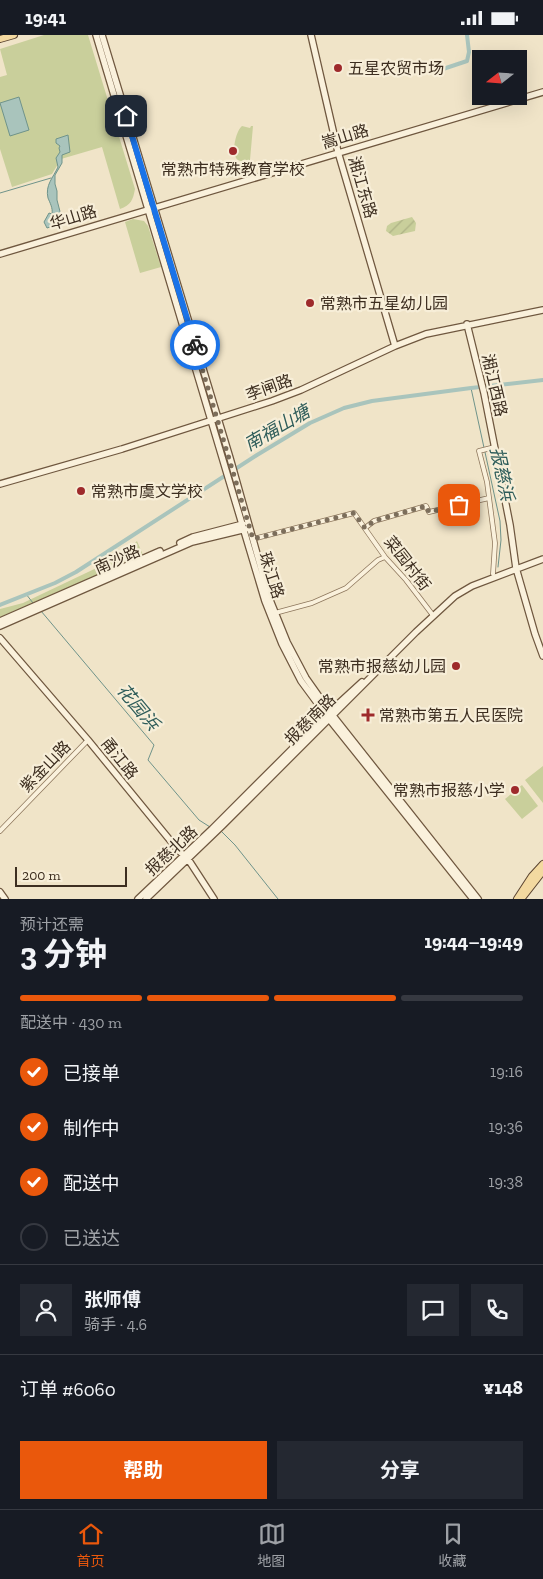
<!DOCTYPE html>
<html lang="zh">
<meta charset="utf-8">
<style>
:root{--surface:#171b24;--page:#242831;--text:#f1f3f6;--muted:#9ea1a6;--line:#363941;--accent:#ea580c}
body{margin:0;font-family:"Zilla Slab","Noto Sans SC",serif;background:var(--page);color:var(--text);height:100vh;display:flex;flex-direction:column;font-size:19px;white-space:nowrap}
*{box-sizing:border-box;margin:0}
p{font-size:16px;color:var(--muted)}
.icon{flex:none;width:28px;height:28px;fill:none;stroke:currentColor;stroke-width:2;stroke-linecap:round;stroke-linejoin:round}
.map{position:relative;height:864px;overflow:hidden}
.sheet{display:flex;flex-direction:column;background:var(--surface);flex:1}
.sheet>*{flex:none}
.needle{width:32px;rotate:253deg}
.buttons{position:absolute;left:472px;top:15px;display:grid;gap:10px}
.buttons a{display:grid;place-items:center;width:55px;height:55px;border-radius:0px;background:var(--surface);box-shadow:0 5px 20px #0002;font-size:25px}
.scale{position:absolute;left:15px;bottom:12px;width:112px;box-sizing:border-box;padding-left:5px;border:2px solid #3d2e20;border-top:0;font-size:14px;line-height:18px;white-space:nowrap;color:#3d2e20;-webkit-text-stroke:4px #f7eed8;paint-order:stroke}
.pin{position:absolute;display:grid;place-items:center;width:42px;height:42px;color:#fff;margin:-21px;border-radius:10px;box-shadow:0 2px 8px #0006}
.courier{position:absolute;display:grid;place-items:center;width:50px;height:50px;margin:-25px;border:4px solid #1a73e8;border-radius:50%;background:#fff;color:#222;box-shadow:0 1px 6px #0007}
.head em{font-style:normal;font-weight:700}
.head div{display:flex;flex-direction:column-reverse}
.head{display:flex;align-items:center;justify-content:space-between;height:85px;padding:0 20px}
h1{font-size:32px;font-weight:700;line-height:38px}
.bar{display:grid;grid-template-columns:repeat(4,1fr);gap:8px 5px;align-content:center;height:60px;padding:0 20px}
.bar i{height:6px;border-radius:4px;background:var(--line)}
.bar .on{background:var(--accent)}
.bar p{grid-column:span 4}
.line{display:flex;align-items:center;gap:12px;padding:0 20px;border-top:1px solid var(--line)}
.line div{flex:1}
.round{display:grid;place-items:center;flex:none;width:52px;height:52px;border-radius:0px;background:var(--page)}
ol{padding:0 20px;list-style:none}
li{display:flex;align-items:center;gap:15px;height:55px}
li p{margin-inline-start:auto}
li .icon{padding:5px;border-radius:50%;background:var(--accent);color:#fff;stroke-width:4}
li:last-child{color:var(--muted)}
li i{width:28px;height:28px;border:2px solid var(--line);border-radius:50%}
.button{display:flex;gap:10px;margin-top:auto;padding:10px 20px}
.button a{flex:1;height:58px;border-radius:0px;background:var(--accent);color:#fff;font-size:20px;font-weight:700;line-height:58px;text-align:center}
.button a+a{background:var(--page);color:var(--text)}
.status{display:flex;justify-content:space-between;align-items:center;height:35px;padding:0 25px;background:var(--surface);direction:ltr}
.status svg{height:14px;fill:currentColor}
.tab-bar{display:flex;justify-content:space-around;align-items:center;height:70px;border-top:1px solid var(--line);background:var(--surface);font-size:14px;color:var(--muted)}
.tab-bar a{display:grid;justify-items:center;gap:2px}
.tab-bar .on{color:var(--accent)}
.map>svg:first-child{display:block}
</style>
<div class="status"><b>19:41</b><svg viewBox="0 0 49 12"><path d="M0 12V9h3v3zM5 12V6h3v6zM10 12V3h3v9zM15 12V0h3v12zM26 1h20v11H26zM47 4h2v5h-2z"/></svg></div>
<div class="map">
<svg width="543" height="864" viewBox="0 0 543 864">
<defs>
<pattern id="garden-furrows" width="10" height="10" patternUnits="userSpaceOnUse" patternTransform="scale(1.25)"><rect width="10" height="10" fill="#c9cf9b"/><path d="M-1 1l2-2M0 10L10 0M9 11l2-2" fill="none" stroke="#aeb285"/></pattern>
</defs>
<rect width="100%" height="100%" fill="#f0e4c8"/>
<!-- green -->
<path fill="#c9cf9b" d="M44 0H88L135 154C133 165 131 170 120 174L102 112 61 124 52 139 12 152 0 114V42L7 40 0 14Z
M242 91 250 93 251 91H253L250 125C246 125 241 127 238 125 230 120 236 95 242 91Z
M133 184 144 186 148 191 161 232 140 238 125 187Z
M137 506 143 520 0 582V574L23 568 107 528C110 519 116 520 124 517 128 515 133 510 137 506Z
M543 731V768L525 745Z
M522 750 538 771 522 784 505 764Z"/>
<!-- garden -->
<path fill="url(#garden-furrows)" d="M412 182 416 188 415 196 393 201 386 196 387 191 391 188Z"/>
<!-- water -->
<path fill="#a9c4bc" stroke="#6f938a" d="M19 62 29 95 10 101 0 68Z
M68 100 70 117 62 120V128L55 140V149L57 156V165L63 188 47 193 44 187 49 178 52 179C53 173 50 168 48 163 45 150 53 143 58 132L56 123 60 117 59 113 60 111 56 108V104Z"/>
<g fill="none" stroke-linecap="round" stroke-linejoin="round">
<!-- stream -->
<path stroke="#6f938a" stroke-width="1" d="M0 158 51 143
M471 353 500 486 501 505 498 532
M26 559 33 568
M41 576 154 710 148 725 199 785 210 792
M221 796 235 810 278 864"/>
<!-- canal -->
<path stroke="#a9c4bc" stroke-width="4" d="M443 34 467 26 469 17 467 0
M0 570 55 548 76 537 257 420 310 388 344 373 372 366 471 353 543 345"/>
<defs>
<path id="street" d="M365 493 374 486 426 471 429 477 489 463
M253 504 354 478 385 522 406 545 432 579
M493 539 495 508 487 447 479 416 495 412
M275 578 312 568 346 553 378 525 385 522
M0 796 88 705"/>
<path id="secondary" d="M96 0 242 489 265 566 282 609 301 646 329 684 473 864
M102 0 230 423 270 565 287 607 306 643 330 677 478 864
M311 0 338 117 395 311
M0 219 543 57
M467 289 484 358 510 490 516 533 535 599 543 621
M0 449 122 414 272 366 301 355 395 311 426 299 543 275
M180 508 193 502 243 489
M0 586 160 516
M0 591 192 507 246 494
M0 603 88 705 178 815 188 824 214 864
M0 857 5 864
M138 864 212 794 326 680 362 647
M146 864 223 790 416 597 455 561 472 551 543 524"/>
<path id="primary" d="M0 4 14 0
M522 863 543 836
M517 864 532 841 543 829"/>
</defs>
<!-- street casing -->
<use href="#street" stroke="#8d765c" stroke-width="5.5"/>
<!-- secondary casing -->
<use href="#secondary" stroke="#6f573f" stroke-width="8"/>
<!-- primary casing -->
<use href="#primary" stroke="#5b4430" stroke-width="8"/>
<!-- street -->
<use href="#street" stroke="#faf1dc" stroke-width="4"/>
<!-- secondary -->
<use href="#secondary" stroke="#faf1dc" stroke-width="5.5"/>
<!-- primary -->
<use href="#primary" stroke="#f3d9a0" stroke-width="6"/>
</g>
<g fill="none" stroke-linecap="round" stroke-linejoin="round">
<!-- done -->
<path stroke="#7c6e5b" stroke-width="5" stroke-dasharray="0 9" d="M195 310 253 504 354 478 365 493 374 486 426 471 429 477 459 470"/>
<!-- route -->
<path stroke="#1a73e8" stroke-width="6" d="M126 81 195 310"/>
</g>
<!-- markers -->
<g fill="#9e2a2b" stroke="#f7eed8" stroke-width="2">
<circle cx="338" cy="33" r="5"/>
<circle cx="233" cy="116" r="5"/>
<circle cx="310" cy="268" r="5"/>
<circle cx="81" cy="456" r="5"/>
<circle cx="456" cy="631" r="5"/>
<path d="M365.5 672.5h5v5h5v5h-5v5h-5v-5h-5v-5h5z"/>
<circle cx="515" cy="755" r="5"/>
</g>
<g text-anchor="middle" stroke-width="4.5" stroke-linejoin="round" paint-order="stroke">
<!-- poi labels -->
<g font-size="16" fill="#3d2e20" stroke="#f7eed8" text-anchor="start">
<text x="348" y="39">五星农贸市场</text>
<text x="233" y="140" text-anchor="middle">常熟市特殊教育学校</text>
<text x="320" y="274">常熟市五星幼儿园</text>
<text x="91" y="462">常熟市虞文学校</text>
<text x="446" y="637" text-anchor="end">常熟市报慈幼儿园</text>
<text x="379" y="686">常熟市第五人民医院</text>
<text x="505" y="761" text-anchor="end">常熟市报慈小学</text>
</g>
<!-- street labels -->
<g font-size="16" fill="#3d2e20" stroke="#f7eed8">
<text transform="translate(345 101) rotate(-17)" y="6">嵩山路</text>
<text transform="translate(363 152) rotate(74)" y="6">湘江东路</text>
<text transform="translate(73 182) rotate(-17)" y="6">华山路</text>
<text transform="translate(495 350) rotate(77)" y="6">湘江西路</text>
<text transform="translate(269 352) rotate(-20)" y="6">李闸路</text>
<text transform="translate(117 524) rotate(-24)" y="6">南沙路</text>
<text transform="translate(408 528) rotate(52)" y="6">菜园村街</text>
<text transform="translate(272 540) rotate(72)" y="6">珠江路</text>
<text transform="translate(310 684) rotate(-45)" y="6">报慈南路</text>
<text transform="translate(120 723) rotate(51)" y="6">甬江路</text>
<text transform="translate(45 731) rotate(-46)" y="6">紫金山路</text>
<text transform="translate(171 815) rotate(-43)" y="6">报慈北路</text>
</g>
<!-- water labels -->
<g font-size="18" font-style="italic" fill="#2f5d5a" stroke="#f7eed8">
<text transform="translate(277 393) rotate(-30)" y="6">南福山塘</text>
<text transform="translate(502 439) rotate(78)" y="6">报慈浜</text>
<text transform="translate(138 672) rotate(50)" y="6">花园浜</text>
</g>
</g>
</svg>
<div class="buttons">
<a><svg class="needle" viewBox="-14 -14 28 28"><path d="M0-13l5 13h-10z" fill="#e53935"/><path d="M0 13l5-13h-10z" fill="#9ea1a6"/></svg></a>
</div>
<div class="scale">200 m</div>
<div class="pin" style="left:459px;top:470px;background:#ea580c"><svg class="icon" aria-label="bag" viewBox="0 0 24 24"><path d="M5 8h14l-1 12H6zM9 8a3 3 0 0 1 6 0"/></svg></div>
<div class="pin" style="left:126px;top:81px;background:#1f2937"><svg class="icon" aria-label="home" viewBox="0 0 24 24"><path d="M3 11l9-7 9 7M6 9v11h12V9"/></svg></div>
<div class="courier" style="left:195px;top:310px"><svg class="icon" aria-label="bike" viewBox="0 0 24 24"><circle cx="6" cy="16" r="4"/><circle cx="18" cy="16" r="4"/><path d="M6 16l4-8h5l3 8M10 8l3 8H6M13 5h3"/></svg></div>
</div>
<section class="sheet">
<div class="head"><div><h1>3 分钟</h1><p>预计还需</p></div><em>19:44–19:49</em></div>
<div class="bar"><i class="on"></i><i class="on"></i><i class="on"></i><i></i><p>配送中 · 430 m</p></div>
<ol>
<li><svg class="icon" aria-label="check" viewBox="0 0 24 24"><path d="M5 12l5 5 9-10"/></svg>已接单<p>19:16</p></li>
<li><svg class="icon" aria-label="check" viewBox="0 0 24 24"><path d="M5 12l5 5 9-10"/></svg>制作中<p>19:36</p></li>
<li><svg class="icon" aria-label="check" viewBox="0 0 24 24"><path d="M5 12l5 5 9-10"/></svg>配送中<p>19:38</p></li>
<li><i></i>已送达</li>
</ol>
<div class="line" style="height:90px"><a class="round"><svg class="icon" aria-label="person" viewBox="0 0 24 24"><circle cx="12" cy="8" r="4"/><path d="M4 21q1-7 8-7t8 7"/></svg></a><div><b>张师傅</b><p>骑手 · 4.6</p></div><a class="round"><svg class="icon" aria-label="chat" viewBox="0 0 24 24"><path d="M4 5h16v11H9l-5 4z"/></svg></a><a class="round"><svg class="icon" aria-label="phone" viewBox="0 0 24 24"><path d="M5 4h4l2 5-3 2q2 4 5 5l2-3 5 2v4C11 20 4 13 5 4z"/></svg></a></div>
<div class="line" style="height:65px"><div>订单 #6060</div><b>¥148</b></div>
<div class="button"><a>帮助</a><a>分享</a></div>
</section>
<nav class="tab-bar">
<a class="on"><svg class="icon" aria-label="home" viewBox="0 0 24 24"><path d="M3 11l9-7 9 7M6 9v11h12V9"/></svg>首页</a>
<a><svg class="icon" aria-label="map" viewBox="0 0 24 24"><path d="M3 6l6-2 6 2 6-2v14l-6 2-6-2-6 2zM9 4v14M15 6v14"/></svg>地图</a>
<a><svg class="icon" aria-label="saved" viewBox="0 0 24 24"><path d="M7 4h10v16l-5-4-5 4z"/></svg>收藏</a>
</nav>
